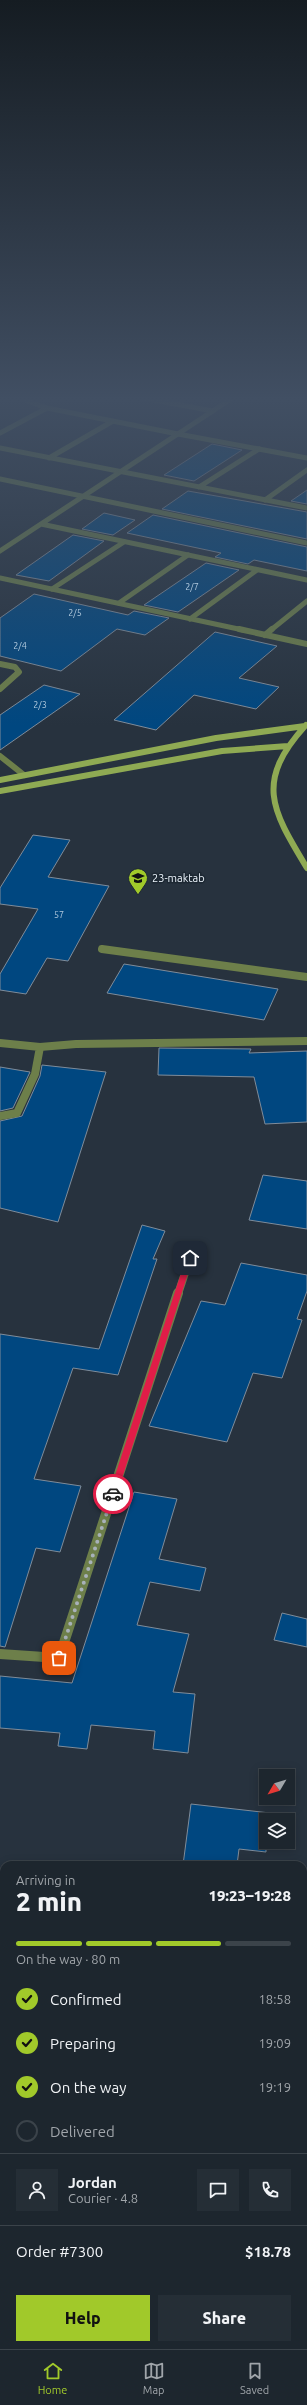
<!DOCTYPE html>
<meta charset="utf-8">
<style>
:root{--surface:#1d262e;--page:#252e36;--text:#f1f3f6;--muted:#a0a5aa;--line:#3b434a;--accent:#a1c92a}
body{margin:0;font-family:Ubuntu,sans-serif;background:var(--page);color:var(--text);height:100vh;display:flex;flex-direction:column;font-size:15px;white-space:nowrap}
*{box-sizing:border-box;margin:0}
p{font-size:13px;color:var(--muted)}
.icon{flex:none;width:22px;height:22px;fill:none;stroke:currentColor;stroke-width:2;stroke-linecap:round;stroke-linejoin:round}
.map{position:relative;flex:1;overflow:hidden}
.panel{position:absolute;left:0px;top:1861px;width:307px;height:488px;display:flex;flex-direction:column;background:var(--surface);border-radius:12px 12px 0 0;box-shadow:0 2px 10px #0003,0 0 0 1px var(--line)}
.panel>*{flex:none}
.needle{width:26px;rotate:232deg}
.controls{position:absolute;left:259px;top:1769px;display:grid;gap:8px}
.controls a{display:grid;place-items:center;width:36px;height:36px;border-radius:0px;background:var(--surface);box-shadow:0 2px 10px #0003,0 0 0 1px var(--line);font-size:20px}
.pin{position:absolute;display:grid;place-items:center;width:34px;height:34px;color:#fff;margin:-17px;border-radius:8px;box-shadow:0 2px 6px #0006}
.courier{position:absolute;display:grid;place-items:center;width:40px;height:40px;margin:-20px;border:3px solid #e11d48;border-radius:50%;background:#fff;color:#222;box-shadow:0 1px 5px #0007}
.headline em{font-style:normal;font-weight:800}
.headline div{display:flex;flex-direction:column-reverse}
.headline{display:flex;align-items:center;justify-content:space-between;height:68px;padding:0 16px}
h1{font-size:26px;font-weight:800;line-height:30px}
.bar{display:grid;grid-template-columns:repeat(4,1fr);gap:6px 4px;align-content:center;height:48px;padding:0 16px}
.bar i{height:5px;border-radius:3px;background:var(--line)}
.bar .on{background:var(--accent)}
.bar p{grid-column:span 4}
.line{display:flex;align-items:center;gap:10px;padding:0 16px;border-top:1px solid var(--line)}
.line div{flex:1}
.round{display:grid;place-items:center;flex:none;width:42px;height:42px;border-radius:0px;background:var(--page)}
ol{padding:0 16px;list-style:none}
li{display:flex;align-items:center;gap:12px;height:44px}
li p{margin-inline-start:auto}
li .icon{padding:4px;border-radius:50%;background:var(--accent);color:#111;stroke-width:4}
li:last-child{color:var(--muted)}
li i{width:22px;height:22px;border:2px solid var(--line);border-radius:50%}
.button{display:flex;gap:8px;margin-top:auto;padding:8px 16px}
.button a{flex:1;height:46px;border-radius:0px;background:var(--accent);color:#111;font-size:16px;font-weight:800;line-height:46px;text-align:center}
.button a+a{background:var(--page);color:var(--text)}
.menu{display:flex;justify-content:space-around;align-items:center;height:56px;border-top:1px solid var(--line);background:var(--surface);font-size:11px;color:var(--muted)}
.menu a{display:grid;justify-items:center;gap:2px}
.menu .on{color:var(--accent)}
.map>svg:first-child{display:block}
</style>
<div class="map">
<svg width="307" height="2349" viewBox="0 0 307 2349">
<rect width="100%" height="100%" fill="#27323e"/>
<!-- building -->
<path fill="#004780" stroke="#7f8c9a" d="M212 444 242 450 194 481 164 475Z
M307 490V504L291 501Z
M188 491 307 512V539L162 509Z
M104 513 135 520 113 535 82 529Z
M153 515 307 547V571L254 560 248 564 215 557 221 553 127 533Z
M73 535 104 541 49 581 16 575Z
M206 563 239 570 178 612 144 605Z
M34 594 128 615 134 611 169 618 145 635 117 629 61 671 0 656V618Z
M215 632 277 646 239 678 279 687 256 709 194 695 156 730 114 720Z
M44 685 80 694 0 750V715Z
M33 835 70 840 48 877 109 886 68 961 47 958 26 994 0 990V974L38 909 0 904V888Z
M124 964 278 989 264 1020 107 993Z
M159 1048 251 1049 249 1053 307 1051V1122L265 1124 254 1077 158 1075Z
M42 1065 106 1072 58 1222 0 1208V1121L22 1116 40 1076Z
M0 1067 30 1072 13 1108 0 1111Z
M263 1175 307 1181V1229L249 1220Z
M142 1225 165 1231 153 1259H157L118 1375 73 1368 34 1479 81 1486 60 1552 36 1548 5 1647 0 1646V1334L99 1349Z
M241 1263 307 1275V1291L297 1319 302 1320 282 1378 253 1373 227 1442 149 1426 201 1301 225 1305Z
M134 1492 177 1499 159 1559 206 1568 200 1591 150 1582 137 1625 189 1634 173 1692 195 1694 188 1753 153 1749 155 1731 91 1725 87 1749 58 1746 60 1733 0 1728V1676L72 1683Z
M282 1613 307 1619V1647L274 1640Z
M191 1804 270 1813 269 1820H266V1852L239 1849 237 1865H183Z"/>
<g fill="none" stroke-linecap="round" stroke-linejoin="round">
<!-- lane-far2 -->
<path stroke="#6d7f4a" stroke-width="5" d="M35 397 27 401 47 408
M137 397 213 411
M0 433 47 408 178 434
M0 448 307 508
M49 458 113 421
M199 487 259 449
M265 500 307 470
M52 589 124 542
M119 603 188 555
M190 619 257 570
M271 630 307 601"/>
<!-- lane-far1 -->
<path stroke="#6d7f4a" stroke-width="6" d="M265 635 272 629"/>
<!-- lane -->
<path stroke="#6d7f4a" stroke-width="8" d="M102 949 307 977
M0 1043 40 1047 76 1044 307 1041
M0 1116 17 1113 35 1074 40 1047"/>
<!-- street-far3 -->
<path stroke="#6d7f4a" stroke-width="5" d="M178 434 307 458
M0 479 307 543
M41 524 307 580
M0 551 234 397
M0 578 243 630"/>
<!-- street-far2 -->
<path stroke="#6d7f4a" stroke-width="6" d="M239 629 307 644
M0 664 15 667 19 672 0 689
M0 756 24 775"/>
<!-- street-far1 -->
<path stroke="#6d7f4a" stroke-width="8" d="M178 1294 190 1258"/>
<!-- street -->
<path stroke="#6d7f4a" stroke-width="10" d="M0 1654 59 1658 178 1293"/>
<!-- secondary -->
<path stroke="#8faa53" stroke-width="6" d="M306 725C254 782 272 810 307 868
M0 780 216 738 305 726
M0 791 222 751 288 746"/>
</g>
<!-- sky -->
<linearGradient id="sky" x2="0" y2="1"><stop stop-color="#151c22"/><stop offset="0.55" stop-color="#414f63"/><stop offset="1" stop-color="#414f63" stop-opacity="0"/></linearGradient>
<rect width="307" height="726" fill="url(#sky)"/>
<!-- route -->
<path fill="#e11d48" d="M190 1256 193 1258 117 1494 110 1496 109 1494 186 1258Z"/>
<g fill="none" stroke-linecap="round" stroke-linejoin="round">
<!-- done -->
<path stroke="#a8b1ba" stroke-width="4" stroke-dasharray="0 7.2" d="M59 1658 113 1494"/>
</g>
<!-- icons -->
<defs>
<symbol id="school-pin" viewBox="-11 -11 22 30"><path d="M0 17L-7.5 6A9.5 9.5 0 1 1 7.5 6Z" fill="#a1c92a" stroke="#1d2833"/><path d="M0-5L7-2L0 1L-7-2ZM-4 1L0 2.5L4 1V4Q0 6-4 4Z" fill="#111"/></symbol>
</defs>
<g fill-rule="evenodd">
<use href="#school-pin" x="127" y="867" width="22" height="30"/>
</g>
<g text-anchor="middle" stroke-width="3" stroke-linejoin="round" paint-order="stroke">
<!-- number labels -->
<g font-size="9" fill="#b2cade">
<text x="192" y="590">2/7</text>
<text x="75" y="616">2/5</text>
<text x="20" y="649">2/4</text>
<text x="40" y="708">2/3</text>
<text x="59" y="918">57</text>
</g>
<!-- poi labels -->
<g font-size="11" fill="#edf5fd" stroke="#1d2833" text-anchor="start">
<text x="152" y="882">23-maktab</text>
</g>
</g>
</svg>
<div class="controls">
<a><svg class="needle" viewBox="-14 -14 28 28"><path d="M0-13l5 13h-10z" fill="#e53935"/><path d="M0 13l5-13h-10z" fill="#a0a5aa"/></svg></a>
<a><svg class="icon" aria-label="layers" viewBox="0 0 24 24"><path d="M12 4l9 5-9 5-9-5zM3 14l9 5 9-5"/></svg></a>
</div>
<div class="pin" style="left:59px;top:1658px;background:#ea580c"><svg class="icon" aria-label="bag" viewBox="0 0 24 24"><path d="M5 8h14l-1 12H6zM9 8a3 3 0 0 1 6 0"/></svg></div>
<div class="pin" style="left:190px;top:1258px;background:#1f2937"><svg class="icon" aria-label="home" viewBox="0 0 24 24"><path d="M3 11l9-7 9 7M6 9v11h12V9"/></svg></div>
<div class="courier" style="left:113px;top:1494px"><svg class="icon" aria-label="car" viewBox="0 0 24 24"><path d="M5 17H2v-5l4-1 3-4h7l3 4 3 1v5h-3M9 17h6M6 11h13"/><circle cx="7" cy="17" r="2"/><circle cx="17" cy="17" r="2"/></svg></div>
<section class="panel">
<div class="headline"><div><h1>2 min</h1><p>Arriving in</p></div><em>19:23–19:28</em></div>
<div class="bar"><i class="on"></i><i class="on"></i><i class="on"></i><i></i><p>On the way · 80 m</p></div>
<ol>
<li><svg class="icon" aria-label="check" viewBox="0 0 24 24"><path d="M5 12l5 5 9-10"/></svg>Confirmed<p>18:58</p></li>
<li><svg class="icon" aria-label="check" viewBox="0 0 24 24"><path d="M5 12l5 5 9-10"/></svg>Preparing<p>19:09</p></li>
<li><svg class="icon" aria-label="check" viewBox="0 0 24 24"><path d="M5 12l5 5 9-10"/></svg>On the way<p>19:19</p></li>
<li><i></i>Delivered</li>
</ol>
<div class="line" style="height:72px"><a class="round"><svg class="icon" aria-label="person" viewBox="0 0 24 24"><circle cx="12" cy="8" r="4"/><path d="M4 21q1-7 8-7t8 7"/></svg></a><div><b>Jordan</b><p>Courier · 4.8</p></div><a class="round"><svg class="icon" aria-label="chat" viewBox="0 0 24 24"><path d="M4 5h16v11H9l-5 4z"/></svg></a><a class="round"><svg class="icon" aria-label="phone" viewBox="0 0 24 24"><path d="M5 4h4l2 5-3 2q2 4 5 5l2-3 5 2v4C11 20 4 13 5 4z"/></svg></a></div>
<div class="line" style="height:52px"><div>Order #7300</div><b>$18.78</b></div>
<div class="button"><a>Help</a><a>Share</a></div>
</section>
</div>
<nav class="menu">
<a class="on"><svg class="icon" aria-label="home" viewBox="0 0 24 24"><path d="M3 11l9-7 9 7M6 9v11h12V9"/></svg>Home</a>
<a><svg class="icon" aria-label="map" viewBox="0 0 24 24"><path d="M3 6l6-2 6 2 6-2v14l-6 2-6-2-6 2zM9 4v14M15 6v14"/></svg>Map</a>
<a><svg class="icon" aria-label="saved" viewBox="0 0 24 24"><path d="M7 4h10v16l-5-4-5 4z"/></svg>Saved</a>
</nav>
